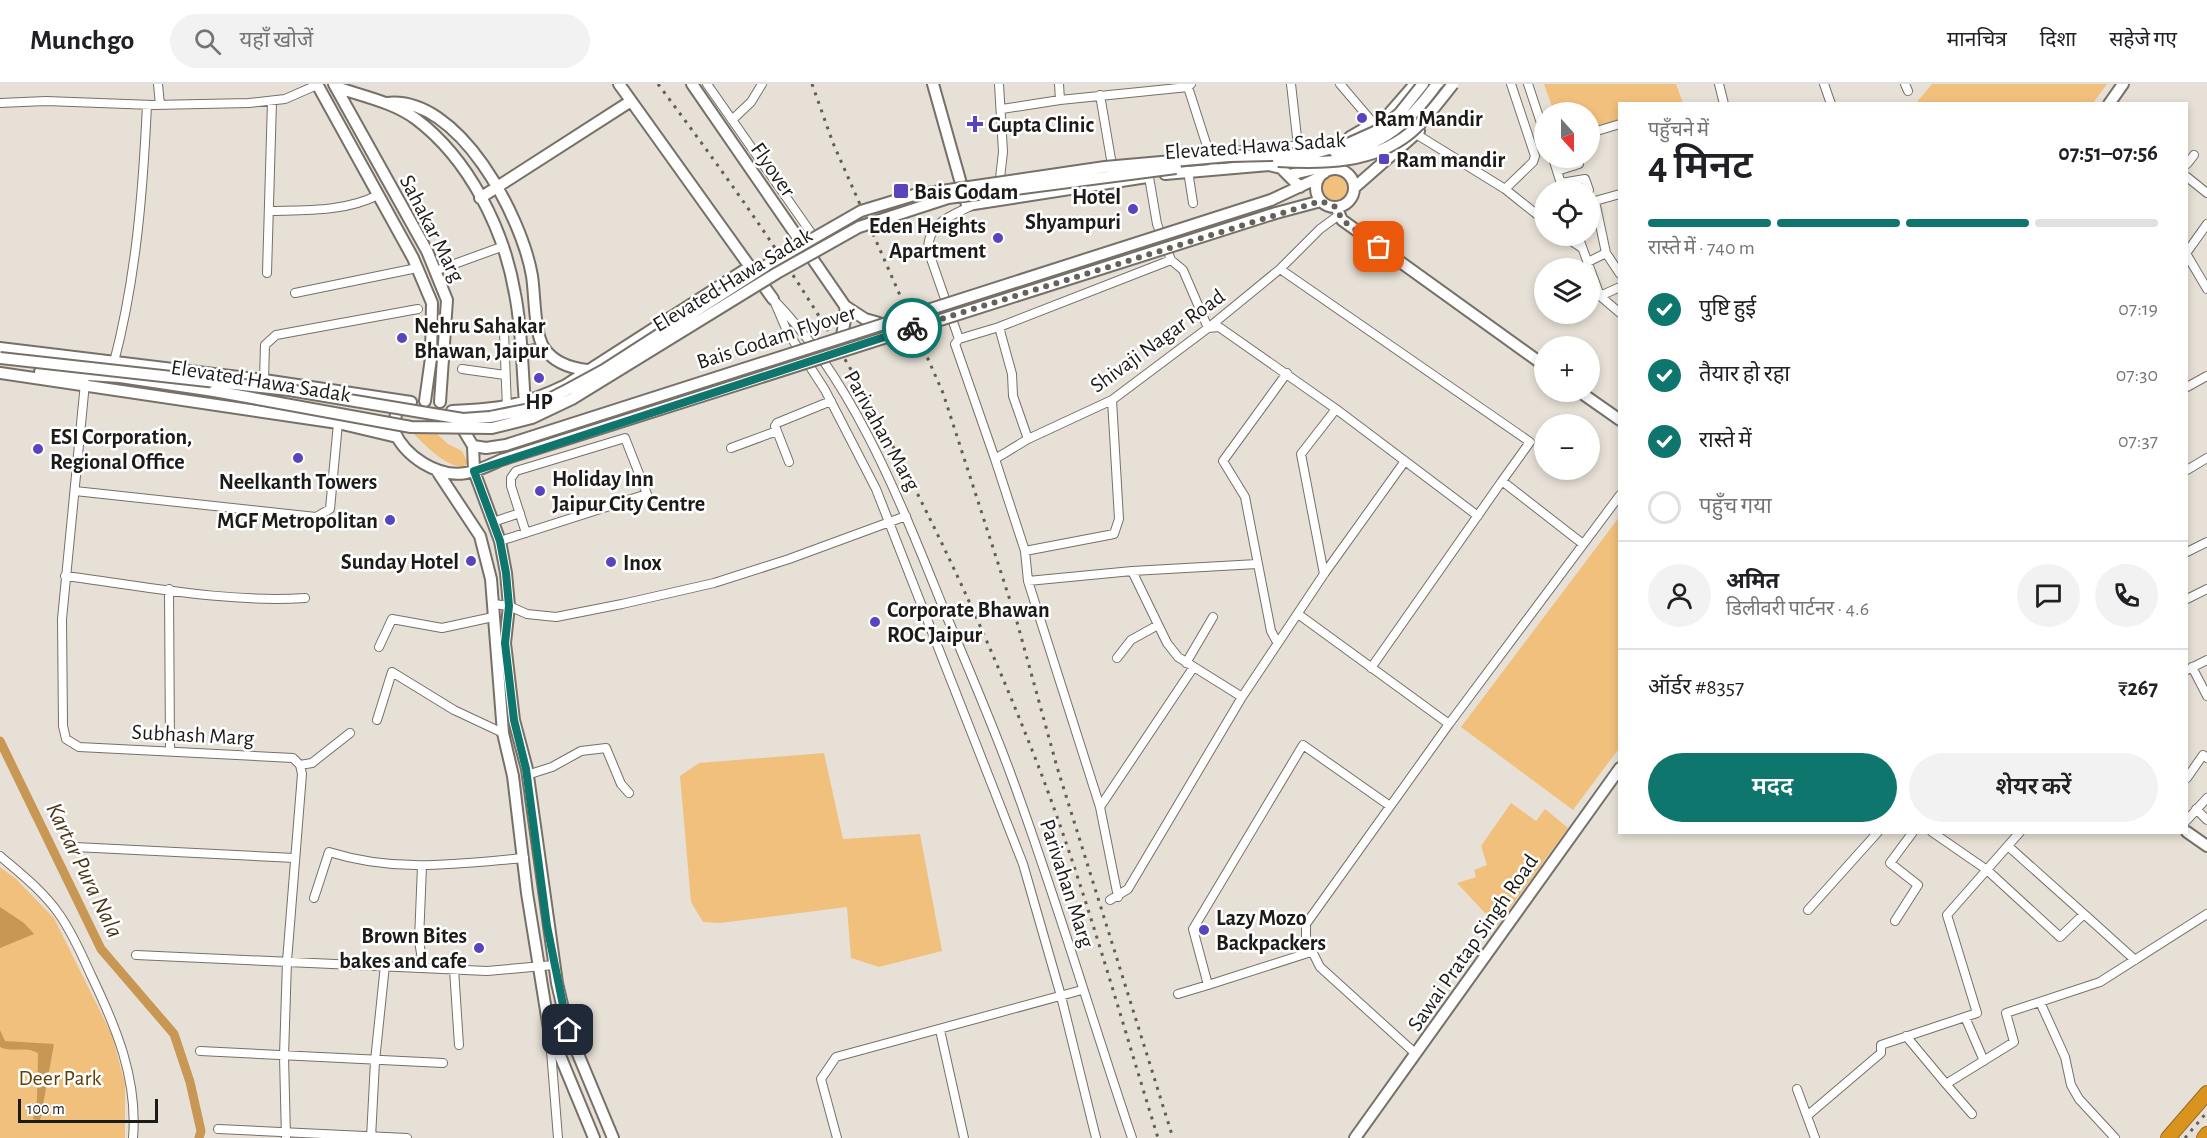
<!DOCTYPE html>
<html lang="hi">
<meta charset="utf-8">
<style>
:root{--surface:#fff;--page:#f2f2f2;--text:#202124;--muted:#757577;--line:#e0e0e0;--accent:#0f766e}
body{margin:0;font-family:"Alegreya Sans","Noto Sans Devanagari",sans-serif;background:var(--page);color:var(--text);height:100vh;display:flex;flex-direction:column;font-size:22px;white-space:nowrap}
*{box-sizing:border-box;margin:0}
p{font-size:20px;color:var(--muted)}
.icon{flex:none;width:33px;height:33px;fill:none;stroke:currentColor;stroke-width:2;stroke-linecap:round;stroke-linejoin:round}
.map{position:relative;flex:1;overflow:hidden}
.drawer{position:absolute;left:1618px;top:18px;width:570px;height:732px;display:flex;flex-direction:column;background:var(--surface);border-radius:0px;box-shadow:0 3px 9px #0003}
.drawer>*{flex:none}
.needle{width:39px;rotate:159deg}
.controls{position:absolute;left:1534px;top:18px;display:grid;gap:12px}
.controls a{display:grid;place-items:center;width:66px;height:66px;border-radius:50%;background:var(--surface);box-shadow:0 3px 9px #0003;font-size:30px}
.scale{position:absolute;left:18px;bottom:15px;width:140px;box-sizing:border-box;padding-left:6px;border:3px solid #1d1b18;border-top:0;font-size:16px;line-height:21px;white-space:nowrap;color:#1d1b18;-webkit-text-stroke:4px #fff;paint-order:stroke}
.pin{position:absolute;display:grid;place-items:center;width:51px;height:51px;color:#fff;margin:-26px;border-radius:12px;box-shadow:0 3px 9px #0006}
.courier{position:absolute;display:grid;place-items:center;width:60px;height:60px;margin:-30px;border:4px solid #0f766e;border-radius:50%;background:#fff;color:#222;box-shadow:0 2px 8px #0007}
.overview em{font-style:normal;font-weight:600}
.overview div{display:flex;flex-direction:column-reverse}
.overview{display:flex;align-items:center;justify-content:space-between;height:102px;padding:0 30px}
h1{font-size:39px;font-weight:600;line-height:45px}
.bar{display:grid;grid-template-columns:repeat(4,1fr);gap:9px 6px;align-content:center;height:72px;padding:0 30px}
.bar i{height:8px;border-radius:4px;background:var(--line)}
.bar .current{background:var(--accent)}
.bar p{grid-column:span 4}
.line{display:flex;align-items:center;gap:15px;padding:0 30px;border-top:2px solid var(--line)}
.line div{flex:1}
.round{display:grid;place-items:center;flex:none;width:63px;height:63px;border-radius:32px;background:var(--page)}
ol{padding:0 30px;list-style:none}
li{display:flex;align-items:center;gap:18px;height:66px}
li p{margin-inline-start:auto}
li .icon{padding:6px;border-radius:50%;background:var(--accent);color:#fff;stroke-width:4}
li:last-child{color:var(--muted)}
li i{width:33px;height:33px;border:3px solid var(--line);border-radius:50%}
.button{display:flex;gap:12px;margin-top:auto;padding:12px 30px}
.button a{flex:1;height:69px;border-radius:36px;background:var(--accent);color:#fff;font-size:24px;font-weight:600;line-height:69px;text-align:center}
.button a+a{background:var(--page);color:var(--text)}
header{display:flex;align-items:center;gap:36px;box-sizing:border-box;height:84px;padding:0 30px;background:var(--surface);border-bottom:2px solid var(--line)}
header strong{font-size:28px}
nav{display:flex;gap:33px;margin-inline-start:auto;font-size:21px}
.search{width:420px;height:54px;background:var(--page);display:flex;align-items:center;gap:15px;box-sizing:border-box;padding:0 21px;border-radius:33px;color:var(--muted);font-size:22px}
.map>svg:first-child{display:block}
</style>
<header>
<strong>Munchgo</strong>
<div class="search"><svg class="icon" aria-label="search" viewBox="0 0 24 24"><circle cx="10" cy="10" r="6"/><path d="M15 15l6 6"/></svg>यहाँ खोजें</div>
<nav><a>मानचित्र</a><a>दिशा</a><a>सहेजे गए</a></nav>
</header>
<div class="map">
<svg width="2207" height="1054" viewBox="0 0 2207 1054">
<rect width="100%" height="100%" fill="#e7e0d6"/>
<!-- green -->
<path fill="#f2c07d" d="M1544 0H1676L1683 19 1620 20V45L1590 53V28H1554Z
M1932 0H2107L2093 19 1917 18Z
M1321 102a14 14 0 1 1 28 0a14 14 0 1 1-28 0Z
M417 336 424 338 448 360 462 367 468 379 463 383C443 382 422 358 409 345L412 337Z
M1620 432V663L1573 726 1461 643Z
M824 669 843 755 920 750 942 867 879 883 851 874 847 823 720 839 703 838 691 818 680 692 699 679Z
M1511 719 1536 737 1545 725 1568 744 1497 842 1457 799 1476 793 1474 786 1487 781 1481 762Z
M0 783 16 795 54 834 112 951 125 1000V1054H0Z"/>
<!-- water -->
<path fill="#c89753" d="M0 823 24 839 34 850 0 864Z
M0 946 5 957 54 960 40 1037 33 1035 37 1016 38 969C25 962 13 969 0 963Z"/>
<g fill="none" stroke-linecap="round" stroke-linejoin="round">
<!-- canal -->
<path stroke="#c89753" stroke-width="9" d="M0 657 101 865 174 950 190 998 201 1047 199 1054"/>
<defs>
<path id="street" d="M158 0 160 21
M707 0 814 153
M999 0 1003 68 999 103
M1059 0 1060 16
M1187 0 1214 84
M1291 0 1298 62 1295 66
M1340 0 1375 41
M1528 0 1545 51
M1719 0 1724 20
M1824 0 1831 20
M1905 0 1908 7
M1100 11 1113 87
M0 19 46 17 153 21 249 19 285 15 317 1
M1002 25 1060 16 1188 3 1191 0
M732 36 751 18 762 0
M1590 49 1620 40
M1416 50 1505 105 1545 137
M1196 70 1341 58
M1553 74 1563 106
M2187 80 2194 71
M1188 87 1193 119
M1557 87 1579 80 1578 74
M1149 93 1157 140 1171 176
M2187 93 2207 109
M1561 99 1585 95 1589 106
M1505 105 1533 78 1535 72 1511 0
M269 127C305 126 345 128 378 111
M1564 152 1582 164
M1578 152 1600 212 1620 229
M2187 168 2207 140
M1606 169 1620 190
M2187 171 2207 205
M1588 178 1606 169 1595 117 1620 110
M1280 185 1530 358 1502 397
M435 187 504 162
M267 189 272 17
M295 209 417 184
M1600 212 1620 203
M773 215C856 300 901 420 945 528 967 582 991 636 1011 691 1055 810 1091 933 1132 1054
M775 219 787 247 825 306 876 405 1023 780 1061 912 1096 1054
M999 243 1012 290 1013 312 1028 355
M504 248 507 324
M959 255 928 166C928 139 950 132 971 122
M114 278C136 195 143 107 147 21
M462 285 505 291
M264 296 265 261 276 251 418 225
M85 299 62 535 63 642 66 655 79 663 293 674 300 681 302 690 287 877 284 972 286 1054
M2187 303 2207 292
M731 364 777 347
M995 375 955 260 959 255 999 243 1171 176 1183 186 1208 244 1219 243 1336 325 1478 432
M789 378 775 342 777 339 831 317
M2187 386 2207 374
M75 407 316 433 330 425 338 339
M493 438 520 429
M500 457 647 410 625 354 516 387 511 394V402L526 449
M1025 467 1114 450 1119 435 1112 316
M2187 468 2207 458
M1324 490 1301 370 1336 325
M65 492C143 502 226 519 305 514
M1028 497 1025 467 995 375 1028 355 1112 316 1208 244 1280 185 1320 145 1339 131
M169 505 170 666
M2187 515 2207 505
M494 520 509 522 527 530 556 533 622 520 714 499 789 475 906 432
M1298 530 1449 640 1306 840V855L1320 883 1416 970
M1277 558 1271 547 1245 413 1223 377 1287 289
M379 563 392 535 442 544 493 533
M1117 574 1131 556 1158 541
M1186 579 1213 533
M2192 583 2207 612
M1371 584 1502 397 1583 460
M2187 586 2207 576
M1242 613 1178 573 1167 559 1132 487 1257 480
M377 636 392 588 454 626 503 649
M1449 640 1620 411
M300 681 312 679 350 649
M527 691 552 683 581 667 606 664 621 700 629 709
M2187 694 2203 671 2207 674
M1100 723 1193 584
M2196 725 2207 736
M2187 736 2207 714
M1932 748 1987 786 2060 853 2084 830 2008 762
M75 763 294 774
M0 772C21 790 43 807 59 830 72 848 82 871 91 891 116 943 138 995 133 1054
M422 782 419 856 423 883
M1118 813 1100 723 1028 497 1132 487
M314 814 329 768C396 789 455 780 524 774
M1110 816 1128 805 1242 613 1324 490 1405 377
M1808 826 1878 748
M2084 830 2135 876
M1895 837 1918 801 1890 779 1913 748
M1311 868 1208 901 1193 845 1303 661 1390 722
M136 871 487 887 554 881
M454 885 459 961
M1178 910 1208 901
M2040 918 2065 973 2071 1001 2079 1015 2115 1054
M1965 933 1984 977
M940 946 964 1054
M1906 952 1946 1000
M550 954 558 1054
M200 967 443 979
M1797 1005 1815 1054
M1972 1030 1946 1000 2014 958 2006 929 2100 898 2207 830
M1807 1032 1881 969V961L1977 929 1947 831 2020 748
M218 1045 407 1054
M371 1054 375 977 385 881
M837 1054 821 995 836 973 1082 906"/>
<path id="secondary" d="M317 0 413 174 432 219 431 274 425 317
M334 0 427 167 447 216 440 318
M619 0 773 215
M692 0 845 222 865 235 879 239
M933 0 967 121 1147 93
M336 3C362 12 393 18 416 35 469 75 504 145 515 210 522 245 522 283 525 319
M387 19C459 11 522 133 532 192 535 211 534 249 544 264 554 279 570 284 587 286
M2109 20 2123 0
M1350 53 1388 31 1415 0
M1316 104a19 19 0 1 1 38 0a19 19 0 1 1-38 0Z
M1324 89 1334 71
M1165 90 1269 81 1281 84 1300 103
M1289 91 1327 82
M1354 104 1419 47
M480 114 631 17
M1271 116 1318 94
M1336 123 1342 136 1545 282
M1276 129 1321 117
M842 251 846 231 845 222
M0 264 264 296 411 318
M521 269 543 264
M40 288 120 293 214 307
M0 289 338 339 397 353
M1580 308 1620 336
M406 320 396 329 394 347C405 372 437 394 466 389 478 387 490 381 501 376
M452 327C499 325 523 322 566 301L751 182
M458 337 473 362 486 364 506 361
M473 362 474 387 500 457 506 489 509 522 505 559 514 636 527 685 557 899 568 946 613 1054
M437 387 480 452 491 495 503 649 513 692 527 809 549 945 594 1054
M2187 748 2207 762
M1355 1054 1620 684"/>
<path id="highway" d="M2168 1054 2207 1009
M2204 1054 2207 1050"/>
</defs>
<!-- street casing -->
<use href="#street" stroke="#767068" stroke-width="10"/>
<!-- secondary casing -->
<use href="#secondary" stroke="#767068" stroke-width="14"/>
<!-- highway casing -->
<use href="#highway" stroke="#976a1d" stroke-width="16"/>
<!-- street -->
<use href="#street" stroke="#fff" stroke-width="8"/>
<!-- secondary -->
<use href="#secondary" stroke="#fff" stroke-width="10"/>
<!-- highway -->
<use href="#highway" stroke="#d9941f" stroke-width="14"/>
<!-- rail -->
<path stroke="#615d58" stroke-width="3" stroke-dasharray="3 6" stroke-linecap="butt" d="M658 0C726 91 793 185 850 284 924 414 987 549 1041 689 1086 808 1120 932 1158 1054
M812 0 833 59 943 309 1017 538 1057 683 1173 1054
M2185 1054 2207 1028"/>
<defs>
<path id="secondary-bridge" d="M1335 68C1382 64 1410 37 1437 0
M1278 77C1324 80 1373 79 1410 49 1426 36 1440 16 1453 0
M0 274 289 306 463 335 490 333 530 325 567 306 604 286 767 181 861 127 914 111 1105 83 1229 72 1311 70 1350 59 1379 46 1399 30 1423 0
M214 307 411 343 492 344 532 334 572 315 777 189 859 143 948 114 1176 84
M506 361 1271 116
M501 376 1276 129"/>
</defs>
<!-- secondary-bridge casing -->
<use href="#secondary-bridge" stroke="#767068" stroke-width="14" stroke-linecap="butt"/>
<!-- secondary-bridge -->
<use href="#secondary-bridge" stroke="#fff" stroke-width="10"/>
</g>
<g fill="none" stroke-linecap="round" stroke-linejoin="round">
<!-- done -->
<path stroke="#64605a" stroke-width="6" stroke-dasharray="0 10.8" d="M912 244 1321 117 1336 123 1342 136 1379 163"/>
<!-- route -->
<path stroke="#0f766e" stroke-width="8" d="M568 946 547 842 526 685 514 636 505 559 509 522 506 489 500 457 474 387 912 244"/>
</g>
<!-- markers -->
<g fill="#5844bc" stroke="#fff" stroke-width="2">
<circle cx="1362" cy="34" r="6"/>
<path d="M972 31h6v6h6v6h-6v6h-6v-6h-6v-6h6z"/>
<rect x="1378" y="69" width="12" height="12" rx="3"/>
<rect x="893" y="99" width="16" height="16" rx="3"/>
<circle cx="1133" cy="125" r="6"/>
<circle cx="998" cy="154" r="6"/>
<circle cx="402" cy="254" r="6"/>
<circle cx="539" cy="294" r="6"/>
<circle cx="38" cy="365" r="6"/>
<circle cx="298" cy="374" r="6"/>
<circle cx="540" cy="407" r="6"/>
<circle cx="390" cy="436" r="6"/>
<circle cx="471" cy="477" r="6"/>
<circle cx="611" cy="478" r="6"/>
<circle cx="875" cy="538" r="6"/>
<circle cx="1204" cy="846" r="6"/>
<circle cx="479" cy="864" r="6"/>
</g>
<g text-anchor="middle" stroke-width="5" stroke-linejoin="round" paint-order="stroke">
<!-- poi labels -->
<g font-size="22" font-weight="bold" fill="#1d1b18" stroke="#fff" text-anchor="start">
<text x="1374" y="42">Ram Mandir</text>
<text x="988" y="48">Gupta Clinic</text>
<text x="1396" y="83">Ram mandir</text>
<text x="914" y="115">Bais Godam</text>
<text x="1121" y="120" text-anchor="end">Hotel<tspan x="1121" dy="25">Shyampuri</tspan></text>
<text x="986" y="149" text-anchor="end">Eden Heights<tspan x="986" dy="25">Apartment</tspan></text>
<text x="414" y="249">Nehru Sahakar<tspan x="414" dy="25">Bhawan, Jaipur</tspan></text>
<text x="539" y="325" text-anchor="middle">HP</text>
<text x="50" y="360">ESI Corporation,<tspan x="50" dy="25">Regional Office</tspan></text>
<text x="552" y="402">Holiday Inn<tspan x="552" dy="25">Jaipur City Centre</tspan></text>
<text x="298" y="405" text-anchor="middle">Neelkanth Towers</text>
<text x="378" y="444" text-anchor="end">MGF Metropolitan</text>
<text x="459" y="485" text-anchor="end">Sunday Hotel</text>
<text x="623" y="486">Inox</text>
<text x="887" y="533">Corporate Bhawan<tspan x="887" dy="25">ROC Jaipur</tspan></text>
<text x="1216" y="841">Lazy Mozo<tspan x="1216" dy="25">Backpackers</tspan></text>
<text x="467" y="859" text-anchor="end">Brown Bites<tspan x="467" dy="25">bakes and cafe</tspan></text>
</g>
<!-- street labels -->
<g font-size="22" fill="#1d1b18" stroke="#fff">
<text transform="translate(1255 61) rotate(-4)" y="8">Elevated Hawa Sadak</text>
<text transform="translate(774 85) rotate(55)" y="8">Flyover</text>
<text transform="translate(433 144) rotate(63)" y="8">Sahakar Marg</text>
<text transform="translate(732 195) rotate(-31)" y="8">Elevated Hawa Sadak</text>
<text transform="translate(776 252) rotate(-18)" y="8">Bais Godam Flyover</text>
<text transform="translate(1157 256) rotate(-36)" y="8">Shivaji Nagar Road</text>
<text transform="translate(261 296) rotate(9)" y="8">Elevated Hawa Sadak</text>
<text transform="translate(883 346) rotate(61)" y="8">Parivahan Marg</text>
<text transform="translate(193 650) rotate(3)" y="8">Subhash Marg</text>
<text transform="translate(1068 799) rotate(72)" y="8">Parivahan Marg</text>
<text transform="translate(1472 858) rotate(-55)" y="8">Sawai Pratap Singh Road</text>
</g>
<!-- park labels -->
<g font-size="22" fill="#603f06" stroke="#fff">
<text x="60" y="1001">Deer Park</text>
</g>
<!-- water labels -->
<g font-size="24" font-style="italic" fill="#4a3517" stroke="#fff">
<text transform="translate(85 786) rotate(64)" y="8">Kartar Pura Nala</text>
</g>
</g>
</svg>
<div class="controls">
<a><svg class="needle" viewBox="-14 -14 28 28"><path d="M0-13l5 13h-10z" fill="#e53935"/><path d="M0 13l5-13h-10z" fill="#757577"/></svg></a>
<a><svg class="icon" aria-label="locate" viewBox="0 0 24 24"><circle cx="12" cy="12" r="6"/><path d="M12 2v4M12 18v4M2 12h4M18 12h4"/></svg></a>
<a><svg class="icon" aria-label="layers" viewBox="0 0 24 24"><path d="M12 4l9 5-9 5-9-5zM3 14l9 5 9-5"/></svg></a>
<a>+</a>
<a>−</a>
</div>
<div class="scale">100 m</div>
<div class="pin" style="left:1379px;top:163px;background:#ea580c"><svg class="icon" aria-label="bag" viewBox="0 0 24 24"><path d="M5 8h14l-1 12H6zM9 8a3 3 0 0 1 6 0"/></svg></div>
<div class="pin" style="left:568px;top:946px;background:#1f2937"><svg class="icon" aria-label="home" viewBox="0 0 24 24"><path d="M3 11l9-7 9 7M6 9v11h12V9"/></svg></div>
<div class="courier" style="left:912px;top:244px"><svg class="icon" aria-label="bike" viewBox="0 0 24 24"><circle cx="6" cy="16" r="4"/><circle cx="18" cy="16" r="4"/><path d="M6 16l4-8h5l3 8M10 8l3 8H6M13 5h3"/></svg></div>
<section class="drawer">
<div class="overview"><div><h1>4 मिनट</h1><p>पहुँचने में</p></div><em>07:51–07:56</em></div>
<div class="bar"><i class="current"></i><i class="current"></i><i class="current"></i><i></i><p>रास्ते में · 740 m</p></div>
<ol>
<li><svg class="icon" aria-label="check" viewBox="0 0 24 24"><path d="M5 12l5 5 9-10"/></svg>पुष्टि हुई<p>07:19</p></li>
<li><svg class="icon" aria-label="check" viewBox="0 0 24 24"><path d="M5 12l5 5 9-10"/></svg>तैयार हो रहा<p>07:30</p></li>
<li><svg class="icon" aria-label="check" viewBox="0 0 24 24"><path d="M5 12l5 5 9-10"/></svg>रास्ते में<p>07:37</p></li>
<li><i></i>पहुँच गया</li>
</ol>
<div class="line" style="height:108px"><a class="round"><svg class="icon" aria-label="person" viewBox="0 0 24 24"><circle cx="12" cy="8" r="4"/><path d="M4 21q1-7 8-7t8 7"/></svg></a><div><b>अमित</b><p>डिलीवरी पार्टनर · 4.6</p></div><a class="round"><svg class="icon" aria-label="chat" viewBox="0 0 24 24"><path d="M4 5h16v11H9l-5 4z"/></svg></a><a class="round"><svg class="icon" aria-label="phone" viewBox="0 0 24 24"><path d="M5 4h4l2 5-3 2q2 4 5 5l2-3 5 2v4C11 20 4 13 5 4z"/></svg></a></div>
<div class="line" style="height:78px"><div>ऑर्डर #8357</div><b>₹267</b></div>
<div class="button"><a>मदद</a><a>शेयर करें</a></div>
</section>
</div>
